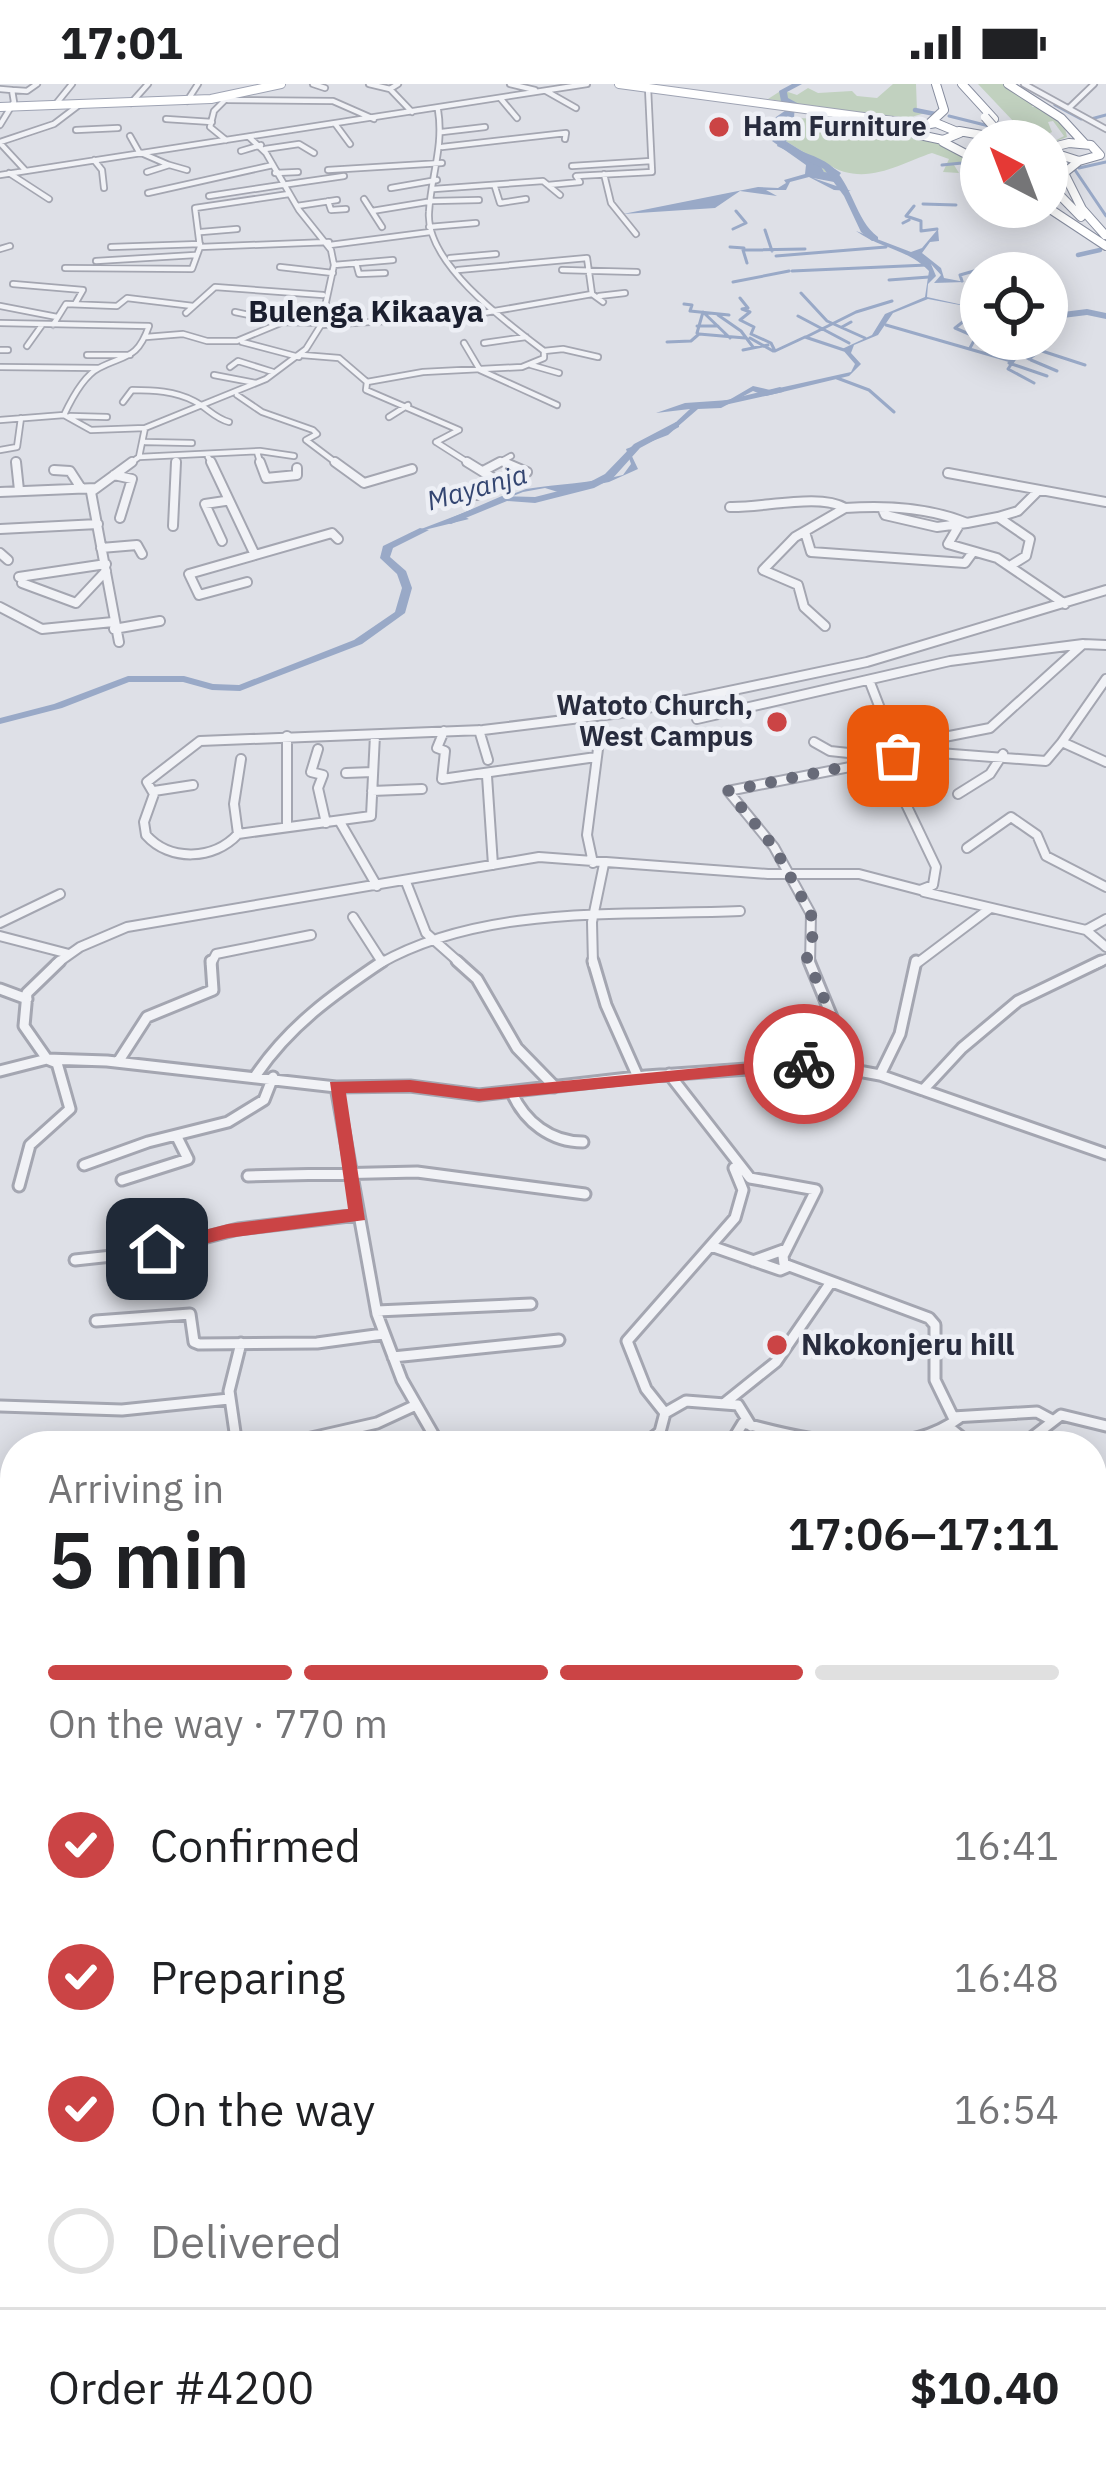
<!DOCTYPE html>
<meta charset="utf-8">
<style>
:root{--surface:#fff;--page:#f2f2f2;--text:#202124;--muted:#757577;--line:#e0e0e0;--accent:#cb4445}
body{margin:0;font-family:"IBM Plex Sans",sans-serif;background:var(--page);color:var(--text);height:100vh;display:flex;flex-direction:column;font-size:45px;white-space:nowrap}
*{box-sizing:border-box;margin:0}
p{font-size:39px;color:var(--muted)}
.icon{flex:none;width:66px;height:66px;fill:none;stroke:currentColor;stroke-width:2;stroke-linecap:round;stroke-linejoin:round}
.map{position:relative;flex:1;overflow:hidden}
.panel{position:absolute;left:0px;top:1347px;width:1107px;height:1056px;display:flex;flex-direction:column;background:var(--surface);border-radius:48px 48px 0 0;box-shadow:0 6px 30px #0003}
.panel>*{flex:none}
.needle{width:78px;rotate:318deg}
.controls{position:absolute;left:960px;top:36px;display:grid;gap:24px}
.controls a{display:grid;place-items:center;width:108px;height:108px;border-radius:50%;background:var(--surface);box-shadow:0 6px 30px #0003;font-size:60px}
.pin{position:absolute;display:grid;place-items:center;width:102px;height:102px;color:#fff;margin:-51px;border-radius:24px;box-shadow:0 6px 18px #0006}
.courier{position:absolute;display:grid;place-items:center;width:120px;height:120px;margin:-60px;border:9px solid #cb4445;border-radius:50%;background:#fff;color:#222;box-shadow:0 3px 15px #0007}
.headline em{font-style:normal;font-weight:600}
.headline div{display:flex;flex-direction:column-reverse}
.headline{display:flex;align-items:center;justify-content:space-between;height:204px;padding:0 48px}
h1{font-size:78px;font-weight:600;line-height:90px}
.bar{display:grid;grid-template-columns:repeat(4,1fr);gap:18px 12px;align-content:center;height:144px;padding:0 48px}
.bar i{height:15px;border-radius:9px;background:var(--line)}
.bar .on{background:var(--accent)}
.bar p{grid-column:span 4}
.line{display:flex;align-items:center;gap:30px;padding:0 48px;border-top:3px solid var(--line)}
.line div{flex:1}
ol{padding:0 48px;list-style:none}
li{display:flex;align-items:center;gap:36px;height:132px}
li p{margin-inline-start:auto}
li .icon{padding:12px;border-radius:50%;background:var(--accent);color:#fff;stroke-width:4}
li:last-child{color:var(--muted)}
li i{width:66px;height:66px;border:6px solid var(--line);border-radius:50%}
.status{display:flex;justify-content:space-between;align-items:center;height:84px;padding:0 60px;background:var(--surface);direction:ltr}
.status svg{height:33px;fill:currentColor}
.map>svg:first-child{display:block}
</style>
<div class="status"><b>17:01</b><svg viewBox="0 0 49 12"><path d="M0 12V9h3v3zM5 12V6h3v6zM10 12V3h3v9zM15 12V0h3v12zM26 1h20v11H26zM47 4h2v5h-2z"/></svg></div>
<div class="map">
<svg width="1106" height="2403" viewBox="0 0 1106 2403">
<rect width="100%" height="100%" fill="#dee0e7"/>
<!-- green -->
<path fill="#c1d1bf" d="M893 0H916L917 27 925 29 901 36 768 15 782 6 797 11 808 4 818 9 852 7 857 12 877 14Z
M978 0H1004L1035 18 1032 23 1043 22 1065 44 1067 53 1051 59 1064 52 1053 37 1048 38 1052 48 1048 50 1014 51V38Z
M790 34 836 35 875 49 882 43 957 65 981 79V101L966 97 968 89 960 84 973 76 954 81 959 89 943 88 949 75 932 69C900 79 864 105 826 79L832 89 824 88 818 77 784 56 782 48Z
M499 2388H838L843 2403H495Z"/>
<!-- water -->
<path fill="#99a9c7" d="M795 20 794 34 782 48 784 56 818 77 824 88 832 89 823 77 841 89 834 98 813 94 851 107 834 106 809 93 790 98 786 106H766L777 112 740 107 715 124 623 130 758 103 778 104 786 99 784 96 805 90 806 81 772 57 776 54 770 46 776 33Z
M938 145 939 157 930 158 922 169 941 184 944 194 965 198 934 199 941 191 931 180 936 192 928 200 927 213 981 225 928 215 893 229 878 251 854 261 851 269 861 280 849 292 766 312 753 307 721 324 698 325 668 351 629 366 638 385 609 398 558 408 545 404 523 408 463 432 469 435 408 450 526 405C559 400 590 399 623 391L631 380 626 365 661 352 690 325 656 329 685 319 729 316 753 302 770 306 851 288 855 280 842 265 872 251 885 230 925 213 929 187C908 165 881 165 856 147L911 168 922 164Z"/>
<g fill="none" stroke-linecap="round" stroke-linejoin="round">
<!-- stream-far1 -->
<path stroke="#99a9c7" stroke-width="3" d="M1055 21 1081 35
M949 32 989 42
M1091 35 1106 31
M999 43 1009 41
M942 81 972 78
M1079 84 1106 78
M1075 86 1106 132
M923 120 956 121
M914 122 906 132 921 137V147L937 145
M1010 123 1018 125
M903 139 909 136
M733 145 746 139 736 127
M765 146 772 167
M730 163 744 164
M776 172 886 163
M747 179 743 166 805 165
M792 187 927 181
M889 196 929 193
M962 197 960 191 981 185
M733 198 789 187
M801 209 827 237 865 254
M740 214 748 224 742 225 750 228 740 236 754 243 751 250 771 259 775 267 805 253 844 266
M684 220 692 221 690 227 729 231
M718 231 741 247 753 263
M798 232 849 259
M964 237 955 244 976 253 970 264
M886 241 1011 277
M697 242H718
M842 243 851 238
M697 249 703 228 730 254
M806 253 856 228 892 217
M750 254 773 267
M667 258 691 257 699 250 745 254
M1024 261 1008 285 1034 299
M743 266 768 261
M1042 267 1085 281
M1018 269 1029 275 1051 258
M1031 276 1057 287
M1009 279 1047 292
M837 294 869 306 894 328"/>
<!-- stream -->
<path stroke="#99a9c7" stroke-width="4.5" d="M981 2403 983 2388"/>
<!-- canal -->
<path stroke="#99a9c7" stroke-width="4.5" d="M915 26 935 30
M1078 171 1100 166"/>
<!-- river -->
<path fill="#99a9c7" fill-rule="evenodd" d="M792 0H802L787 8 788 14 799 20 791 32 799 45 788 51 785 61C799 67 818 72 830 81 853 100 855 136 878 153V157H872L861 148 844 112 824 85 777 62 782 48 791 44 783 32 791 21 781 17 779 7Z
M1087 225 1106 229V235L1087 231 1047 236V230Z
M780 303 785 306 783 308 711 324 706 321Z
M676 338 679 339V343L640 364 613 394 594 404 535 419 507 417 451 440 442 438 502 412 535 413 586 400 605 390 634 360Z
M420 444 429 446 393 464 390 473 406 487 412 504 405 529 362 560 240 607 212 606 183 598H129L62 624 0 640V634L54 620 128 592H184L213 600 239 601 354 556 395 528 402 504 397 490 380 474 383 462Z"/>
<defs>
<path id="minor-far3" d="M313 0 325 4
M369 0 390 5
M398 0 390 5 412 28
M510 0 535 6
M1024 0 1106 45
M0 5 12 6 14 18 0 41
M12 6 27 7 37 0
M546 7 576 24
M501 15 517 34
M228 16 333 17 374 35
M187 17 198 0
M131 19 148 0
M55 21 72 0
M1069 24 1094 0
M166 35 212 38
M336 41 350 60
M76 46 118 44
M442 48 485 43
M130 52 139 68 169 81 147 88
M226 56 210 43 214 27 227 14
M0 58 54 40 79 21
M0 59 25 86
M442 63 566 49 565 55
M265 65 299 60 314 69
M241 67 261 61
M94 76 102 86 104 104
M166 80 187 86
M572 82 651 77
M328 86 442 79
M9 89 49 115
M275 89 298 88
M604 90 611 119 636 150
M0 91 587 0
M282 101 344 92
M548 101 580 98 576 92 652 88 648 4
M495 103 500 119 526 115
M391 104 437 96
M434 105 543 97 560 111
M148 109 273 81
M209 112 281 101
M364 115 382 143
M328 117 331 126 346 125
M297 122 337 116
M372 127 433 117 479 116
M429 143 476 139
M201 148 237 145
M330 161 430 148
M111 163 200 160
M200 163 329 158
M0 165 10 162
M450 174 496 170
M96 177 195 171
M356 179 359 190 385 189
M334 181 393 176
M280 183 333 189
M65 184 192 185 200 163 195 124 289 110
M458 186 587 174 592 210 603 218
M562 186 637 188
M13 200 83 206 75 220
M599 212 625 209
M0 222 57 233
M235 228 282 238
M186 229 215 203 323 211
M0 239 149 242C137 276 126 270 99 284 83 292 71 316 64 331
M53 241 66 220 117 222 127 214 193 222
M322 241 466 232 592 210
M146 253 183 250 207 257H237L283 238 323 239
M242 258 299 273
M464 259 480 286 557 321
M484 259 526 253
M27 262 42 241
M0 266H8
M544 267 563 265 598 273
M87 271H130
M302 271 339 274 367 298 366 306 459 346 436 358
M531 281 559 289
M0 283 98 284
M230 283 238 277 273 288
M214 291 256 299
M367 298 423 288 522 283 544 274V267C507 239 425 179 429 128 431 92 444 62 438 26
M237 311 262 328 313 346 317 350 306 356 339 381
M123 318 132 306C153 306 175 307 194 317 208 324 214 334 229 338
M70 332 107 333
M389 333 408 321
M0 336 64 331 91 346 145 344
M145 358 192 359
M436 358 472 381
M0 366 17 363 21 334
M257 368 261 381
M139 373 260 367 294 372
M208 373 213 381
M502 377 511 381
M128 381 139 373 145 344 266 295 306 265 321 241 334 181 331 166 299 126 266 69 249 53
M495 381 511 372"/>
<path id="minor-far2" d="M16 378 19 406
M211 378 255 471
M260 378 266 394 297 391V384
M335 378 364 399 412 385
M467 378 501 399
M504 378 527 388
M54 386 70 387 81 404
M483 387 500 378
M948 389 1106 418
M114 391 132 395 120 434
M0 408 96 404
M477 411 501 399
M730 423C763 424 820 409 845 424L795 453 763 486 798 501 804 523 825 542
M845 424C886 421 928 423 967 439L937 443 885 431 882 424
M998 433 1018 427 1039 406
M967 439 998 433 1030 455 1026 472 1010 482
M173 442 176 378
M958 443 948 460 997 474 1065 520
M0 445 98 440
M805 448 811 468 965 479 973 468
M222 457 205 420 225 417
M101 464 137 461 142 470
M0 469 8 476
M19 493 106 480
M247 498 199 511 189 490 332 449 338 455
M22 499 76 519 106 487
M0 523 42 545 113 538
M114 545 160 537
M119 558 91 408 132 378
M1106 595 1062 658 1106 678
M869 596 895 663
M697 635 950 577 1083 560
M479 646 488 676
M444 647 437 664 445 667 442 695 596 673
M375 651 371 732 238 750C214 776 170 778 146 751L144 738 154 710 147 698 200 657 483 646 629 628 867 578 1106 506
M287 652V743
M814 658 830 667 858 670 990 644 1083 560 1106 561
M318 665 311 688 323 691 318 704 326 739
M346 689 373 688
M487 692 493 781
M154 707 193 701
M372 707 422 705
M958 710 990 690 1003 670
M340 738 377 802
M238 750 234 720 241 675
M967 764 1011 733 1037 751 1046 772 1106 803
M593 779 587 751 598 665
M406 798 426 849 461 880
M924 808 1086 846 1106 863
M353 833 382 878
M0 839 60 810
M1086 846 1106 835
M0 852 69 870
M56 880 80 863 127 843 539 773 768 790H859L920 806 933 801 936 783 903 714 898 672
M211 880 216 870 311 851
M379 880C484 820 623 832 740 827
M593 880 592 838 604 780
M810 880 811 830 774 763 728 707 926 668 1046 677 1062 658
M916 880 989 825
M1095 880 1106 875"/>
<path id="minor-far1" d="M457 877 477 895 517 964 555 1003
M593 877 606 921 638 993
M809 877 834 938 841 982
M0 905 27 915
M118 978 147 933 213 906 211 877
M0 987 47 975 107 977 336 1003 410 1002 479 1011 646 992 820 980 880 991 1106 1070
M669 990 750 1094 816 1106 783 1172 784 1180 929 1234 935 1241V1296L953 1333 1037 1328 1050 1335
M256 991C290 941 334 910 383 877
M880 991 900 950 916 877
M336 1003 377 1230 402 1296 440 1362
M923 1006 962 964 1018 917 1101 877
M512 1009C525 1038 551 1058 583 1058
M84 1081 148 1058 228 1038 264 1016 273 993
M248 1092 417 1088 585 1110
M122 1096 188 1075 177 1053
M19 1102 30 1061 70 1025 57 979 47 975 24 942 27 909 60 877
M711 1162 780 1186 787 1183
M75 1176 149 1168 238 1145 358 1131
M753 1177 786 1165
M377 1227 531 1220
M96 1237 190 1230 194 1258 199 1260 317 1259 383 1250
M393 1273 559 1256
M726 1318 776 1278 831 1198
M0 1322 122 1326 229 1315
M665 1329 646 1305 627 1257 735 1134 743 1106 734 1084
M950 1344 972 1362
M237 1362 229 1307 241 1259
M276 1362 377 1339 416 1321
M642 1362 660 1348 665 1329 686 1317 738 1321 751 1342
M729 1362 743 1339C807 1357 902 1377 959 1334
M1021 1362 1061 1331 1106 1342
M0 1508 15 1505
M1092 1534 1096 1538"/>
<path id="minor" d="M1093 1535 1106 1548
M2 1567 15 1638
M1092 1607 1106 1626
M0 1643 15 1641
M0 1678 5 1691 0 1694
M0 1815 15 1805
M1092 1879 1106 1881
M0 1899 15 1886
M490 2403 494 2388"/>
<path id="major" d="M619 0 923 41
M0 23 211 15 281 0"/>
<path id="highway" d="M962 0 994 35
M1008 0 1061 34 1084 59
M930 39 944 26 936 0
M936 39 960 49 943 56 915 50 918 42Z
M959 47 1016 57
M943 58 981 78
M1069 59 1091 61 1100 71 1079 77 1054 69 1057 62Z
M1079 77 1064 89 1082 125 1105 151
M1047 98 1081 133
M1047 123 1106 162"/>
</defs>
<!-- minor-far3 casing -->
<use href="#minor-far3" stroke="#a4a6b1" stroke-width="8"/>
<!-- minor-far2 casing -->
<use href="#minor-far2" stroke="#a4a6b1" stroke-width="12"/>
<!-- minor-far1 casing -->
<use href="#minor-far1" stroke="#a4a6b1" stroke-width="15"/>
<!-- minor casing -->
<use href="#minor" stroke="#a4a6b1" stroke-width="18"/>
<!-- major casing -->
<use href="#major" stroke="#9ea3b3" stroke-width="10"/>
<!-- highway casing -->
<use href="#highway" stroke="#868c9e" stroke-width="10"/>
<!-- minor-far3 -->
<use href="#minor-far3" stroke="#f1f2f6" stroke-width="4.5"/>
<!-- minor-far2 -->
<use href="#minor-far2" stroke="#f1f2f6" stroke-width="8"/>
<!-- minor-far1 -->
<use href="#minor-far1" stroke="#f1f2f6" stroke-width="9"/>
<!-- minor -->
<use href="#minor" stroke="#f1f2f6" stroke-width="12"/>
<!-- major -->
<use href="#major" stroke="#fff" stroke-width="8"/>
<!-- highway -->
<use href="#highway" stroke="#fff" stroke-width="8"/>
<defs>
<path id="highway-bridge" d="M985 33 1006 57"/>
</defs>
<!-- highway-bridge casing -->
<use href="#highway-bridge" stroke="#868c9e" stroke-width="10" stroke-linecap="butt"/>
<!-- highway-bridge -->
<use href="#highway-bridge" stroke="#fff" stroke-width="8"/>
</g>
<!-- route -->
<path fill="#cb4445" d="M804 974 810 975V984L479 1017 410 1008 346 1009 365 1136 228 1154 157 1172 148 1165 150 1160 228 1140 348 1125 330 998 410 996 479 1005Z"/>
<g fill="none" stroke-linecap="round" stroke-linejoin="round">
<!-- done -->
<path stroke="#686b79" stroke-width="12" stroke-dasharray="0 21.6" d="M804 980 841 982 834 938 807 874 813 850 811 830 774 763 728 707 898 672"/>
</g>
<!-- markers -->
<g fill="#cb4445" stroke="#edeff5" stroke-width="4.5">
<circle cx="719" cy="43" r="12"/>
<circle cx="777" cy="638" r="12"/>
<circle cx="777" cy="1261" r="12"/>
</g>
<g text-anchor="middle" stroke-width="9" stroke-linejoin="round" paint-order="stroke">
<!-- far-poi labels -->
<g font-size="27" font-weight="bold" fill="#282c3e" stroke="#edeff5" text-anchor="start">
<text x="743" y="52">Ham Furniture</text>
<text x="753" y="631" text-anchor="end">Watoto Church,<tspan x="753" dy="31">West Campus</tspan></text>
</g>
<!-- far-water labels -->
<g font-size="27" font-style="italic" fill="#334571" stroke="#edeff5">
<text transform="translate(477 404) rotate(-16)" y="9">Mayanja</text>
</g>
<!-- far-quarter labels -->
<g font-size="30" font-weight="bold" fill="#1a1e2e" stroke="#edeff5">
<text x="366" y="238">Bulenga Kikaaya</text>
</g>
<!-- poi labels -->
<g font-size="30" font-weight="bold" fill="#282c3e" stroke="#edeff5" text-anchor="start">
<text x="801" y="1271">Nkokonjeru hill</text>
</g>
</g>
</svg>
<div class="controls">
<a><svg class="needle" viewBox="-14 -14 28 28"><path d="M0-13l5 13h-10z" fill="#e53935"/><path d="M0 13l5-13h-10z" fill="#757577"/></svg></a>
<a><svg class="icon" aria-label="locate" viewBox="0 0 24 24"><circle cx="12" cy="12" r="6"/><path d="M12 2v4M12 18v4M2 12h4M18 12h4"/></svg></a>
</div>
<div class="pin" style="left:898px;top:672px;background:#ea580c"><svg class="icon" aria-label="bag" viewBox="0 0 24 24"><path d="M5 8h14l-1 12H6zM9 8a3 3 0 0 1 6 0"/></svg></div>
<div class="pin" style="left:157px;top:1165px;background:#1f2937"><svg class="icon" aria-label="home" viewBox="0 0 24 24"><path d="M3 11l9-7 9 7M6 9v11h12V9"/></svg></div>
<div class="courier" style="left:804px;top:980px"><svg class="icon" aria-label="bike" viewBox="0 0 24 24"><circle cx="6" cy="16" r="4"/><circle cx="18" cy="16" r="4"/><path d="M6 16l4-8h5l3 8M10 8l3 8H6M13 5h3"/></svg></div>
<section class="panel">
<div class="headline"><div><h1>5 min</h1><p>Arriving in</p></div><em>17:06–17:11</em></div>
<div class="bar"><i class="on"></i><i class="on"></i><i class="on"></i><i></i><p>On the way · 770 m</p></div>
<ol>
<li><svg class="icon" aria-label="check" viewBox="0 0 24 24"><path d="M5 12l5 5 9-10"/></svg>Confirmed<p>16:41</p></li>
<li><svg class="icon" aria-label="check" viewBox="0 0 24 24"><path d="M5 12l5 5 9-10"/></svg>Preparing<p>16:48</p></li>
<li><svg class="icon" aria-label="check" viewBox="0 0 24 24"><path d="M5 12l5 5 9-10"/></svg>On the way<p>16:54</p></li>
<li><i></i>Delivered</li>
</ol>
<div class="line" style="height:156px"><div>Order #4200</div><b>$10.40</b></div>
</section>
</div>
